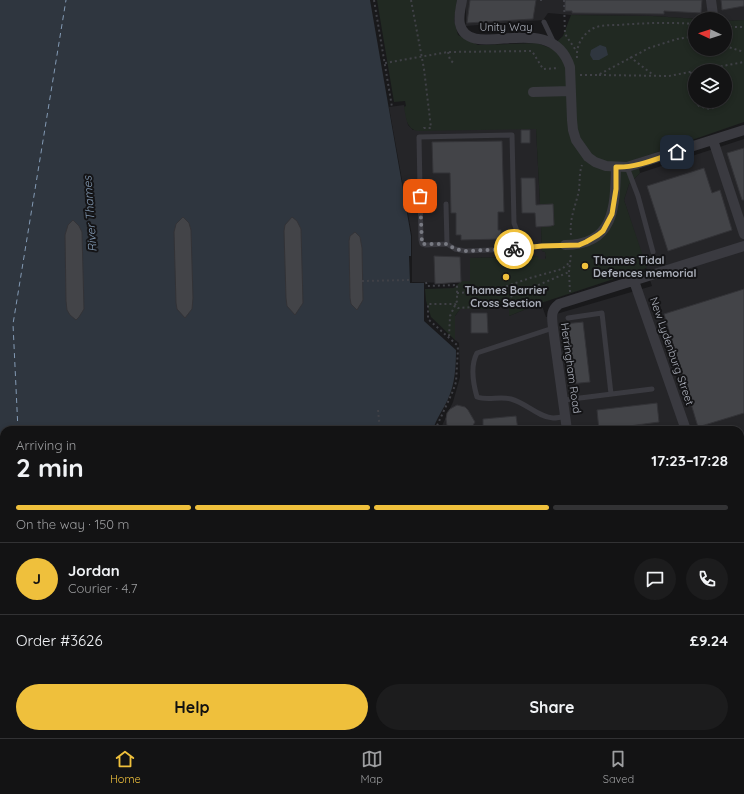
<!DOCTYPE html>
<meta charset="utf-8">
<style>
:root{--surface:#131314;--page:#1c1c1d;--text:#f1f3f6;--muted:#9d9ea0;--line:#323234;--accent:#efc03c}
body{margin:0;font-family:Quicksand,sans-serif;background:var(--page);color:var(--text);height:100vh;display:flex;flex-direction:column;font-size:15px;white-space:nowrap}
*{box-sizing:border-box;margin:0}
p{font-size:13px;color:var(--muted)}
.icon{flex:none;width:22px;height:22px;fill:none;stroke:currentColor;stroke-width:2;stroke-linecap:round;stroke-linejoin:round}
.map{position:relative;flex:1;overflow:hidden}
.details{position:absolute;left:0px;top:426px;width:744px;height:312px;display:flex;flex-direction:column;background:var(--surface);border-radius:12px 12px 0 0;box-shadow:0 2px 6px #0003,0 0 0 1px var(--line)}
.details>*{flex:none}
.needle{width:26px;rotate:274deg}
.controls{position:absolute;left:688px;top:12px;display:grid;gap:8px}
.controls a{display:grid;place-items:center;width:44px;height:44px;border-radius:50%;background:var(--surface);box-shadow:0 2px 6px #0003,0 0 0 1px var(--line);font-size:20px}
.pin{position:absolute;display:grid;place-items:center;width:34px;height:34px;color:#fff;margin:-17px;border-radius:8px;box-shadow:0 2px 6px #0006}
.courier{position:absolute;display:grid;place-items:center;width:40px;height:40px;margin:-20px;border:3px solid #efc03c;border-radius:50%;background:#fff;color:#222;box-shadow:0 1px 5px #0007}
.headline em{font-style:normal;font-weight:800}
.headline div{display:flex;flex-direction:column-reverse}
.headline{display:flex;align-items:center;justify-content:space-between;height:68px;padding:0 16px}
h1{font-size:26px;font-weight:800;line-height:30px}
.bar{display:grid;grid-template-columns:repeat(4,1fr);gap:6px 4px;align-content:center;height:48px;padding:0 16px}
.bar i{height:5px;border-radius:3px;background:var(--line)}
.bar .current{background:var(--accent)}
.bar p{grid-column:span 4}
.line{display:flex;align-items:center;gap:10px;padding:0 16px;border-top:1px solid var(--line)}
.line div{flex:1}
.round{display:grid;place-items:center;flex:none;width:42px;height:42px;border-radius:21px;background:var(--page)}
.cta{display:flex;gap:8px;margin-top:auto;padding:8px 16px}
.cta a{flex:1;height:46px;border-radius:24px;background:var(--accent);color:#111;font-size:16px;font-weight:800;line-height:46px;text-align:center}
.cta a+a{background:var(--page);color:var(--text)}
.menu{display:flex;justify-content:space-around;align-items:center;height:56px;border-top:1px solid var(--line);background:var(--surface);font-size:11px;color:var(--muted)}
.menu a{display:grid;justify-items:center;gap:2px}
.menu .current{color:var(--accent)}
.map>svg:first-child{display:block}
</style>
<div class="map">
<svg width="744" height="738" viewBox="0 0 744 738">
<rect width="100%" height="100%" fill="#19191b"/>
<!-- built -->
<path fill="#252528" d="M466 0H744V20L726 21 725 19H698L653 16 571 15 548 13 543 20 466 26Z
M404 105 408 125 413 130 536 128 540 204H551L553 207 554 224 551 226 541 227 542 251 545 252 546 255 545 259H538V256L470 258V281L447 283 412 282V236L389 107Z
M744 139V738H505V734H740V430H440L453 402 460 377 459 343 455 340V316L460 309H490L505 302 509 305V316L541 303 546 317 652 286 624 200 629 184 640 173Z"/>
<!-- green -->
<path fill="#212922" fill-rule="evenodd" d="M377 0H457L454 20 458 35 478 45 537 43 550 48 563 36 571 15 653 16 698 19H695V49H725V21L744 20V122L637 159 640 173 629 184 624 200 647 268 541 303 509 316V305L505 302 490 309H460L455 316V340L431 317 426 301 425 289 454 288 461 281H470V258L538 256V259H545L546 257 545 252 542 251 541 227 551 226 554 224 553 207 551 204H540L536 129 417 131C406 128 406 117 404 107L406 106 405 101 394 102ZM695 71H725V101H695Z"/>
<!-- water -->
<path fill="#2f363f" d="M0 0H370L411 236V256H409L410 283H424V321L456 350C456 367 455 384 448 399 443 410 436 419 433 430H4V734H494L495 738H0Z
M600 45 606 47 608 55 599 60H593L590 55 591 50Z"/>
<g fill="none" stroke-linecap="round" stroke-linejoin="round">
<!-- ferry -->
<path stroke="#839ab4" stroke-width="1" stroke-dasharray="5 4" stroke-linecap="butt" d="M18 430 13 324 66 0
M30 734 31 738"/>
</g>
<!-- building -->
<path fill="#434448" stroke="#333337" d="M470 0H536L533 19 467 23Z
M565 0H702L701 13 664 11V14L572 13V11H565Z
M721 0H744V6L722 10Z
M521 130H530V143H521Z
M502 141 504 212H498V230H501V239L461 240V235H456V213H451L450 173H433L432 142Z
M744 148V200H742L727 153Z
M704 168 712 193 720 190 732 230 668 251 647 186Z
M521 178H535L536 205 553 204 554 225 551 226 536 227 535 213H522Z
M183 217 189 223 191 230 193 298 192 309 185 318 177 309 176 303 174 232 176 224Z
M292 217 297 221 301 229 303 303 295 315 287 306 286 298 284 231 285 225Z
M73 220 79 226 82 232 84 309 79 317 76 320 70 315 67 310 66 301 65 235 68 225Z
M355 232 360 237 362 248 363 300 357 310 351 304 350 298 349 241 350 236Z
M434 256 460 257 461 282 435 284Z
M744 289V413L698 427 664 314Z
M471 313H487L488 333H471Z
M583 322 590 382 570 384 564 324Z
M657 403 659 422 599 430 597 410Z
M457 405 465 407 468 410 475 422 470 430H449L447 426 446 419 447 413 450 409Z
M516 416 518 430H483V419Z"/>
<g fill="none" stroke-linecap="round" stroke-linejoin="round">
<!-- path -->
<path stroke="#404147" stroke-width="2" stroke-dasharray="2 3" stroke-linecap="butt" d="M374 0 392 107
M411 0 424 69 431 128H424V131
M564 0 565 34 577 52
M541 1V0
M725 27H744
M725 46 744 52
M448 52 450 60 455 64
M630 57 652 74
M577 58C576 46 582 34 594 28 601 25 610 25 618 25 644 23 669 22 695 24
M385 63 448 52 532 51 543 69 559 68
M696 71 744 62
M691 72 693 85 692 97 699 106 710 109 715 107 722 101
M580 75H598L649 48 677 39 690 37 695 38
M599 75 669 76 695 71
M725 92V94
M571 235C569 219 576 205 579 190 580 181 579 173 582 165
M362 281 410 280
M426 282 427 286 457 285V301L450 316 449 338
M570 292 569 272 571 254
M457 293 493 291 530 278 562 269 570 262
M378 410 380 430
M435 430 453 391 456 382 458 349 457 345 428 319V304H455L458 308 489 306 569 272
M500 734 501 738"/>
<!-- lane -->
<path stroke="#3a3a40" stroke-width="5" d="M544 22 554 43
M627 167 638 196 653 252
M446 204 447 244 455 249 465 251 519 249 542 246 565 245
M447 244 425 245 422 244 421 240 419 137 512 135 514 223C517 234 523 240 531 247
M568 318 602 313 611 394
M553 328 477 353C470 366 473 383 477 397 488 401 499 396 511 399 526 403 538 417 553 418 557 418 562 417 566 416
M564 400 652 389
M740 438 744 436
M740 506 744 505
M740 558 744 557
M740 609H744
M740 670H744
M691 734 692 738
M610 738 634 734"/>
<!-- street -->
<path stroke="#3a3a40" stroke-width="10" d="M462 0C461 7 458 17 460 24 469 64 551 7 570 67L572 120 573 130 576 140 588 157 595 162 606 166 627 167 744 130
M711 0 713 15
M533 92 571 91
M713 140 744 234
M565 245C615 245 615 206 616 167
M634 281 686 430
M567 430 553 328C552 317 550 311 559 304L744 246"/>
</g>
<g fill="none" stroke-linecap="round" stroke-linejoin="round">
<!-- done -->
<path stroke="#787a82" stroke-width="4" stroke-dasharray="0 7.2" d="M420 196 422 244H447L455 249 465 251 514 249"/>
<!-- route -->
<path stroke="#efc03c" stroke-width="5" d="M514 249 542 246 579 245 586 242 598 235 603 231 612 214 616 189V167C637 168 658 158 677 152"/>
</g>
<!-- markers -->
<g fill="#efc03c" stroke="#141416" stroke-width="1.5">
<circle cx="585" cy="266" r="4"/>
<circle cx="506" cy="277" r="4"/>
</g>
<g text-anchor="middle" stroke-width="4" stroke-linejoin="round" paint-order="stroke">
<!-- street labels -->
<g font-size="11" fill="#abafba" stroke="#141416">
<text x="506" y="31">Unity Way</text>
<text transform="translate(672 351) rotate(71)" y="4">New Lydenburg Street</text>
<text transform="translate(571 368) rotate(82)" y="4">Herringham Road</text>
</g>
<!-- poi labels -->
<g font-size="11" font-weight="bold" fill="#abafba" stroke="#141416" text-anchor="start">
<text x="593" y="264">Thames Tidal<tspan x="593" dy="13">Defences memorial</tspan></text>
<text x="506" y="294" text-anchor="middle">Thames Barrier<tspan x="506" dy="13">Cross Section</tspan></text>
</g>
<!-- water labels -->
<g font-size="12" font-style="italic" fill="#839ab4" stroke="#141416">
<text transform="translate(90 214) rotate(-94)" y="4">River Thames</text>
</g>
</g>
</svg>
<div class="controls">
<a><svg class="needle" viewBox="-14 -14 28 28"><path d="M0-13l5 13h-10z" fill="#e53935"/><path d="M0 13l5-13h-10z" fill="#9d9ea0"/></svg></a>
<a><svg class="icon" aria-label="layers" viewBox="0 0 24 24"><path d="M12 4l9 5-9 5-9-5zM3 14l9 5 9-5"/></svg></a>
</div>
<div class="pin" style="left:420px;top:196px;background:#ea580c"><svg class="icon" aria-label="bag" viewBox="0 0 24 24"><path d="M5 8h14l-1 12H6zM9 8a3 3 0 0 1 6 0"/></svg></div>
<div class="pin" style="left:677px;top:152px;background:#1f2937"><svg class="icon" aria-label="home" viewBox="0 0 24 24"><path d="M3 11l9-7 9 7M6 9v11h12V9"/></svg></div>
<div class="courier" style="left:514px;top:249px"><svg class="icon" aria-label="bike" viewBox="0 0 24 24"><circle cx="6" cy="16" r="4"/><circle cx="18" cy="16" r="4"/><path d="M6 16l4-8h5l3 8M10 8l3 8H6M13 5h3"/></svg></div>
<section class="details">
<div class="headline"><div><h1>2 min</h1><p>Arriving in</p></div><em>17:23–17:28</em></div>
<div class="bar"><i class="current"></i><i class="current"></i><i class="current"></i><i></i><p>On the way · 150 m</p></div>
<div class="line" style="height:72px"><b class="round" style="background:var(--accent);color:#111">J</b><div><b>Jordan</b><p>Courier · 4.7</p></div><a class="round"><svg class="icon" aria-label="chat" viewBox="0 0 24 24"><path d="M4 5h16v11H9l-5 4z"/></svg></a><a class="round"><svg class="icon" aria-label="phone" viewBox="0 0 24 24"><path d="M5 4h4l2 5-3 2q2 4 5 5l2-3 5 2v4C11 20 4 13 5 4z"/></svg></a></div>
<div class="line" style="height:52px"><div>Order #3626</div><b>£9.24</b></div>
<div class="cta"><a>Help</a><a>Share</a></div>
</section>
</div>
<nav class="menu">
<a class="current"><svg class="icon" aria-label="home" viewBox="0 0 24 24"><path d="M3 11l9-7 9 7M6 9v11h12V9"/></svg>Home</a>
<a><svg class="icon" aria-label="map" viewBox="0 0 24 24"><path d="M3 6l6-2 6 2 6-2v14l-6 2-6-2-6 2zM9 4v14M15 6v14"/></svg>Map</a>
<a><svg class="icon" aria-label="saved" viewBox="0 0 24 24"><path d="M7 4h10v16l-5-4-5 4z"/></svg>Saved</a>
</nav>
